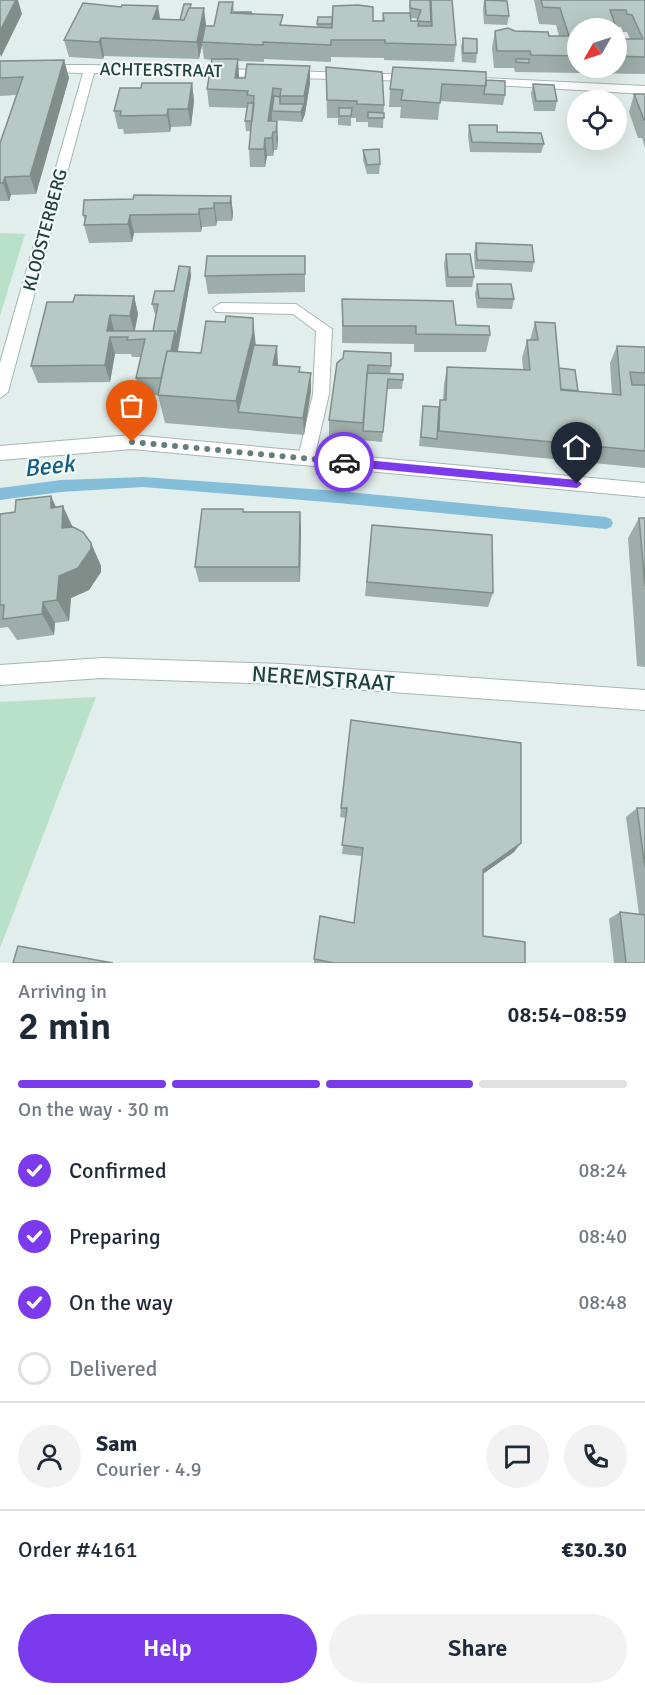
<!DOCTYPE html>
<meta charset="utf-8">
<style>
:root{--surface:#fff;--page:#f2f2f3;--text:#1f2937;--muted:#747a83;--line:#e0e1e3;--accent:#7c3aed}
body{margin:0;font-family:Signika,sans-serif;background:var(--page);color:var(--text);height:100vh;display:flex;flex-direction:column;font-size:22px;white-space:nowrap}
*{box-sizing:border-box;margin:0}
p{font-size:20px;color:var(--muted)}
.icon{flex:none;width:33px;height:33px;fill:none;stroke:currentColor;stroke-width:2;stroke-linecap:round;stroke-linejoin:round}
.map{position:relative;height:963px;overflow:hidden}
.sheet{display:flex;flex-direction:column;background:var(--surface);flex:1}
.sheet>*{flex:none}
.needle{width:39px;rotate:231deg}
.controls{position:absolute;left:567px;top:18px;display:grid;gap:12px}
.controls a{display:grid;place-items:center;width:60px;height:60px;border-radius:50%;background:var(--surface);box-shadow:0 6px 24px #0002;font-size:30px}
.pin{position:absolute;display:grid;place-items:center;width:51px;height:51px;color:#fff;margin:-62px -26px;border-radius:50% 50% 50% 0;rotate:-45deg;box-shadow:0 0 6px #0007}
.pin .icon{rotate:45deg}
.courier{position:absolute;display:grid;place-items:center;width:60px;height:60px;margin:-30px;border:4px solid #7c3aed;border-radius:50%;background:#fff;color:#222;box-shadow:0 2px 8px #0007}
.overview em{font-style:normal;font-weight:600}
.overview div{display:flex;flex-direction:column-reverse}
.overview{display:flex;align-items:center;justify-content:space-between;height:102px;padding:0 18px}
h1{font-size:39px;font-weight:600;line-height:45px}
.bar{display:grid;grid-template-columns:repeat(4,1fr);gap:9px 6px;align-content:center;height:72px;padding:0 18px}
.bar i{height:8px;border-radius:4px;background:var(--line)}
.bar .current{background:var(--accent)}
.bar p{grid-column:span 4}
.line{display:flex;align-items:center;gap:15px;padding:0 18px;border-top:2px solid var(--line)}
.line div{flex:1}
.round{display:grid;place-items:center;flex:none;width:63px;height:63px;border-radius:32px;background:var(--page)}
ol{padding:0 18px;list-style:none}
li{display:flex;align-items:center;gap:18px;height:66px}
li p{margin-inline-start:auto}
li .icon{padding:6px;border-radius:50%;background:var(--accent);color:#fff;stroke-width:4}
li:last-child{color:var(--muted)}
li i{width:33px;height:33px;border:3px solid var(--line);border-radius:50%}
.cta{display:flex;gap:12px;margin-top:auto;padding:12px 18px}
.cta a{flex:1;height:69px;border-radius:36px;background:var(--accent);color:#fff;font-size:24px;font-weight:600;line-height:69px;text-align:center}
.cta a+a{background:var(--page);color:var(--text)}
.map>svg:first-child{display:block}
</style>
<div class="map">
<svg width="645" height="963" viewBox="0 0 645 963">
<rect width="100%" height="100%" fill="#e2eeeb"/>
<!-- green -->
<path fill="#b9e1ca" d="M0 233 25 234 0 316Z
M96 697 0 948V702Z"/>
<g fill="none" stroke-linecap="round" stroke-linejoin="round">
<!-- stream -->
<path fill="#84bed9" fill-rule="evenodd" d="M143 477 338 491 606 517 611 519 613 523 611 527 606 529 338 503 143 487 61 492 0 500V488L61 480Z"/>
<defs>
<path id="service" d="M221 303 296 304 332 329 329 394 313 463H301L298 458 313 394 316 331 293 314 216 312 213 308Z"/>
<path id="minor" d="M0 65H90L416 75 422 78 416 81 94 73 8 392 0 398V363L83 73 0 71Z
M482 78 645 86V94L478 84 476 82Z
M132 435 645 483V497L132 449 0 460V446Z"/>
<path id="tertiary" d="M102 658 280 664 645 690V710L280 684 102 678 0 685V665Z"/>
</defs>
<!-- service casing -->
<use href="#service" stroke="#a4b7b4" stroke-width="2"/>
<!-- minor casing -->
<use href="#minor" stroke="#a4b7b4" stroke-width="2"/>
<!-- tertiary casing -->
<use href="#tertiary" stroke="#a4b7b4" stroke-width="2"/>
<!-- service -->
<use href="#service" fill="#fff" fill-rule="evenodd"/>
<!-- minor -->
<use href="#minor" fill="#fff" fill-rule="evenodd"/>
<!-- tertiary -->
<use href="#tertiary" fill="#fff" fill-rule="evenodd"/>
</g>
<!-- wall -->
<path fill="#9dada9" fill-rule="evenodd" d="M410 0H452L456 45 454 62 384 60V58L331 57V62L264 59V62L238 61 239 78 310 83 305 114 302 122 272 120 278 139 277 150H274L273 156H267L265 167H250L249 149 251 131H246L245 121 247 108 209 107 207 89 212 60 204 59 202 45 199 59 104 56 103 59 69 57 64 40 160 19 180 20 191 4V8L206 26H214L233 2 234 12 251 14 283 25 317 27 318 17 382 21 383 13H409ZM411 18 418 19 417 21H411Z
M484 0 509 16 507 25 484 24 483 9Z
M534 0H645V74L515 72 514 68H494L492 48 495 31H515L549 36H559L556 25 539 24ZM616 27H621L623 32H627L630 39H620ZM578 28H616V68H578Z
M463 38 477 53 476 63 462 62 461 47Z
M64 60 69 78 36 194 11 195 9 201H0V143L16 95 0 96V61Z
M326 67 384 105 383 128 368 127V122H356V118H351V126L338 125V118H327Z
M486 80 505 95 503 105 440 101 438 120 400 118 401 107H389L390 89Z
M192 83 194 101 191 126 171 127 170 132 124 134 123 129H118L114 111 141 88Z
M533 84 557 101 555 111H534L531 94Z
M634 94H645V148L642 138H638L629 112Z
M469 125 544 144 541 153 470 152 468 135Z
M363 150 380 164 379 174H367L363 160Z
M231 196 233 214 232 221H217L216 226 202 227 201 232 134 233 132 242 89 243 84 225 85 221 83 215 133 199Z
M476 243 534 262 532 272 475 269 474 253Z
M446 254 474 277 472 287H446L444 264Z
M305 256V292L208 294 205 276Z
M190 267 191 276 178 352 201 353 256 345 278 364 277 365 300 367V372L311 373V391L304 435 165 423 158 395H141L136 378 141 357H132L131 354H115L110 382 38 383 31 366 73 302 134 296 138 314 135 331H153L156 314H155L152 304 174 291Z
M477 284 514 299 512 309 477 308 475 294Z
M342 299 456 325 490 335 486 352H414V344L342 343Z
M535 322 559 368 578 391 612 395 610 363 617 346 645 347V468L419 446 423 406 439 407 440 400H443L444 385 447 367 523 369 522 358 527 340H530Z
M337 363 391 366 390 374 403 380 402 389H387L382 442 329 437V420Z
M57 507 73 527 91 543 101 566V572L89 590 71 598 69 621 55 623 54 635 17 640 8 627 0 628V514Z
M639 518H645V667L637 666 628 538Z
M372 525 493 593 488 607 365 596Z
M301 528 300 582H199L195 567Z
M351 720 514 852 483 874V936L525 963H314V959L354 923 362 856 342 854 346 818 340 817Z
M637 808H645V963H614L609 919 620 912 639 914 626 817Z"/>
<!-- shaded-wall -->
<path fill="#808d89" d="M16 0H18L22 14 1 57 0 54V31Z
M158 6 161 24 153 19Z
M204 8 206 25 202 42V45L199 59 197 42Z
M101 38 104 56 103 59 99 42Z
M238 59 239 77 237 90 235 78Z
M64 60 69 78 36 194 30 176Z
M310 66V83L305 114 302 122 301 112 304 104V96Z
M192 83 194 101 191 126 188 109Z
M273 88 274 106 272 111V120L269 139 268 121Z
M168 109 171 127 170 132 167 115Z
M277 121 278 139 277 150 276 132Z
M273 132 274 150 273 156 272 138Z
M265 138 267 156 265 167 264 149Z
M5 177 11 195 9 201 3 183Z
M231 196 233 214 232 221 230 203Z
M214 203 217 221 216 226 214 208Z
M199 209 202 227 201 232 199 214Z
M130 215 134 233 132 242 128 224Z
M190 267 191 276 174 370 166 378 175 331Z
M134 296 138 314 134 333 130 316Z
M110 315 115 333 110 337 115 354 110 382 105 365 107 331Z
M253 318 256 347 238 412 236 401Z
M277 346 278 364 274 382 273 365Z
M311 373V391L304 435 303 418Z
M51 496 62 520 51 508Z
M63 506 74 530 62 528Z
M300 512 301 528 300 582 299 567Z
M91 543 101 566V572L89 590 71 598 69 621 57 600 59 576Z
M43 602 55 623 54 635 42 614Z
M521 843 514 852 477 878 483 870Z"/>
<!-- building -->
<path fill="#b7c9c4" stroke="#808d89" stroke-width="1.5" fill-rule="evenodd" d="M0 0H16L0 31Z
M410 0H430L431 22 417 21 421 10 410 8Z
M431 0H452L456 45 385 43V40H331V45L263 42V45L202 42 205 26H214L219 2H233L231 13 283 15 280 25 332 28 333 6 358 5 373 7V21H384L383 13H410L411 21H419L418 26H432Z
M485 0 507 1 509 16 486 15Z
M541 0H645V57L616 56V28H578V56L531 55 530 51H497L495 31 508 28 515 31 548 32 549 36H569L560 8 543 7ZM610 10H626L627 14 632 15 643 39H620Z
M83 3 121 7 122 5 158 6 153 19 184 20 189 8H204L197 42 101 38 99 42 64 40Z
M184 4H191L190 8H189L184 20H180Z
M234 12H251V14L234 13Z
M318 17H332V24H317Z
M463 38 477 39V53H463Z
M212 59H238L235 78H245L247 64 310 66 304 96H280L281 89 273 88 268 121H277L276 132H273L272 138H265L264 149H249L254 96 247 95 248 91 207 89Z
M516 59H529V63L516 62Z
M64 60 30 176 5 177 3 183H0V143L23 77 0 78V61Z
M326 67 382 72 384 105 357 104V101L327 100Z
M393 67 486 72V86L442 84 440 103 401 100 403 90 390 89Z
M486 80 505 81V95L484 94Z
M142 83H192L188 109H168L167 115 120 116 121 111H114L120 88H141Z
M533 84 554 85 557 101H536Z
M634 94H645V120H644Z
M274 96 280 97V104H304L301 112 272 111Z
M248 103H254L252 121H245Z
M339 108H352L351 116H339Z
M368 112 384 113V118H368Z
M469 125H497V132L541 133 544 144 472 142Z
M379 149 380 164 367 165 363 150Z
M134 195 231 196 230 203H214V208L199 209V214L130 215 128 224 84 225 86 216 83 215 84 200 133 199Z
M476 243 532 245 534 262 477 260Z
M446 254H470L474 277H448Z
M207 256H305V274L205 276Z
M179 266 190 267 176 339 175 331H153L158 304H152L155 291H174Z
M477 284H511L514 299 479 298Z
M75 295 134 296 130 316 110 315 107 331H175L171 351H167L161 378H136L145 339 127 340 128 337H110L105 365 31 366 47 302H73Z
M342 299 453 301 456 325 489 326 490 335 416 334V326H343Z
M226 316 253 318V333L236 401 158 395 167 351 201 353 206 321 225 322Z
M535 322 555 323 561 390 621 395 617 346 645 347V373L630 372 632 385H645V451L439 431 440 400H446L447 367 530 370 527 340H538Z
M254 345 277 346 273 365 300 367 299 372 311 373 303 418 238 412Z
M344 351 391 353V366L368 365 363 423 329 420 337 363 343 358Z
M559 368 575 370 578 391 561 389Z
M367 373 403 374V380L388 379 383 432 363 431Z
M423 406 439 407 437 439 421 437Z
M51 496V508L63 506 62 528 73 527 83 532 91 543V549L78 568 59 576 57 600 43 602 42 614 3 619 4 605H0V514L15 512 16 500Z
M202 509H243V512H300L299 567H195Z
M639 518H645V586Z
M372 525 492 535 493 593 367 582Z
M351 720 521 743V843L483 870V936L525 942V963H334L314 959 320 916 354 923 363 848 342 845 347 808H341Z
M637 808H645V867Z
M620 912 645 915V963H626Z
M18 946 113 963H13Z"/>
<!-- route -->
<path fill="#7c3aed" d="M344 458 577 480 582 484 577 488 344 466 339 462Z"/>
<g fill="none" stroke-linecap="round" stroke-linejoin="round">
<!-- done -->
<path stroke="#647e7b" stroke-width="6" stroke-dasharray="0 10.8" d="M132 442 344 462"/>
</g>
<g text-anchor="middle" stroke-width="4.5" stroke-linejoin="round" paint-order="stroke">
<!-- far-street labels -->
<g font-size="18" fill="#20413e" stroke="#f3faf8">
<text transform="translate(161 70) rotate(1)" y="6">ACHTERSTRAAT</text>
<text transform="translate(45 230) rotate(-75)" y="6">KLOOSTERBERG</text>
</g>
<!-- street labels -->
<g font-size="22" fill="#20413e" stroke="#f3faf8">
<text transform="translate(323 678) rotate(4)" y="8">NEREMSTRAAT</text>
</g>
<!-- water labels -->
<g font-size="24" font-style="italic" fill="#135e84" stroke="#f3faf8">
<text transform="translate(49 466) rotate(-6)" y="8">Beek</text>
</g>
</g>
</svg>
<div class="controls">
<a><svg class="needle" viewBox="-14 -14 28 28"><path d="M0-13l5 13h-10z" fill="#e53935"/><path d="M0 13l5-13h-10z" fill="#747a83"/></svg></a>
<a><svg class="icon" aria-label="locate" viewBox="0 0 24 24"><circle cx="12" cy="12" r="6"/><path d="M12 2v4M12 18v4M2 12h4M18 12h4"/></svg></a>
</div>
<div class="pin" style="left:132px;top:442px;background:#ea580c"><svg class="icon" aria-label="bag" viewBox="0 0 24 24"><path d="M5 8h14l-1 12H6zM9 8a3 3 0 0 1 6 0"/></svg></div>
<div class="pin" style="left:577px;top:484px;background:#1f2937"><svg class="icon" aria-label="home" viewBox="0 0 24 24"><path d="M3 11l9-7 9 7M6 9v11h12V9"/></svg></div>
<div class="courier" style="left:344px;top:462px"><svg class="icon" aria-label="car" viewBox="0 0 24 24"><path d="M5 17H2v-5l4-1 3-4h7l3 4 3 1v5h-3M9 17h6M6 11h13"/><circle cx="7" cy="17" r="2"/><circle cx="17" cy="17" r="2"/></svg></div>
</div>
<section class="sheet">
<div class="overview"><div><h1>2 min</h1><p>Arriving in</p></div><em>08:54–08:59</em></div>
<div class="bar"><i class="current"></i><i class="current"></i><i class="current"></i><i></i><p>On the way · 30 m</p></div>
<ol>
<li><svg class="icon" aria-label="check" viewBox="0 0 24 24"><path d="M5 12l5 5 9-10"/></svg>Confirmed<p>08:24</p></li>
<li><svg class="icon" aria-label="check" viewBox="0 0 24 24"><path d="M5 12l5 5 9-10"/></svg>Preparing<p>08:40</p></li>
<li><svg class="icon" aria-label="check" viewBox="0 0 24 24"><path d="M5 12l5 5 9-10"/></svg>On the way<p>08:48</p></li>
<li><i></i>Delivered</li>
</ol>
<div class="line" style="height:108px"><a class="round"><svg class="icon" aria-label="person" viewBox="0 0 24 24"><circle cx="12" cy="8" r="4"/><path d="M4 21q1-7 8-7t8 7"/></svg></a><div><b>Sam</b><p>Courier · 4.9</p></div><a class="round"><svg class="icon" aria-label="chat" viewBox="0 0 24 24"><path d="M4 5h16v11H9l-5 4z"/></svg></a><a class="round"><svg class="icon" aria-label="phone" viewBox="0 0 24 24"><path d="M5 4h4l2 5-3 2q2 4 5 5l2-3 5 2v4C11 20 4 13 5 4z"/></svg></a></div>
<div class="line" style="height:78px"><div>Order #4161</div><b>€30.30</b></div>
<div class="cta"><a>Help</a><a>Share</a></div>
</section>
